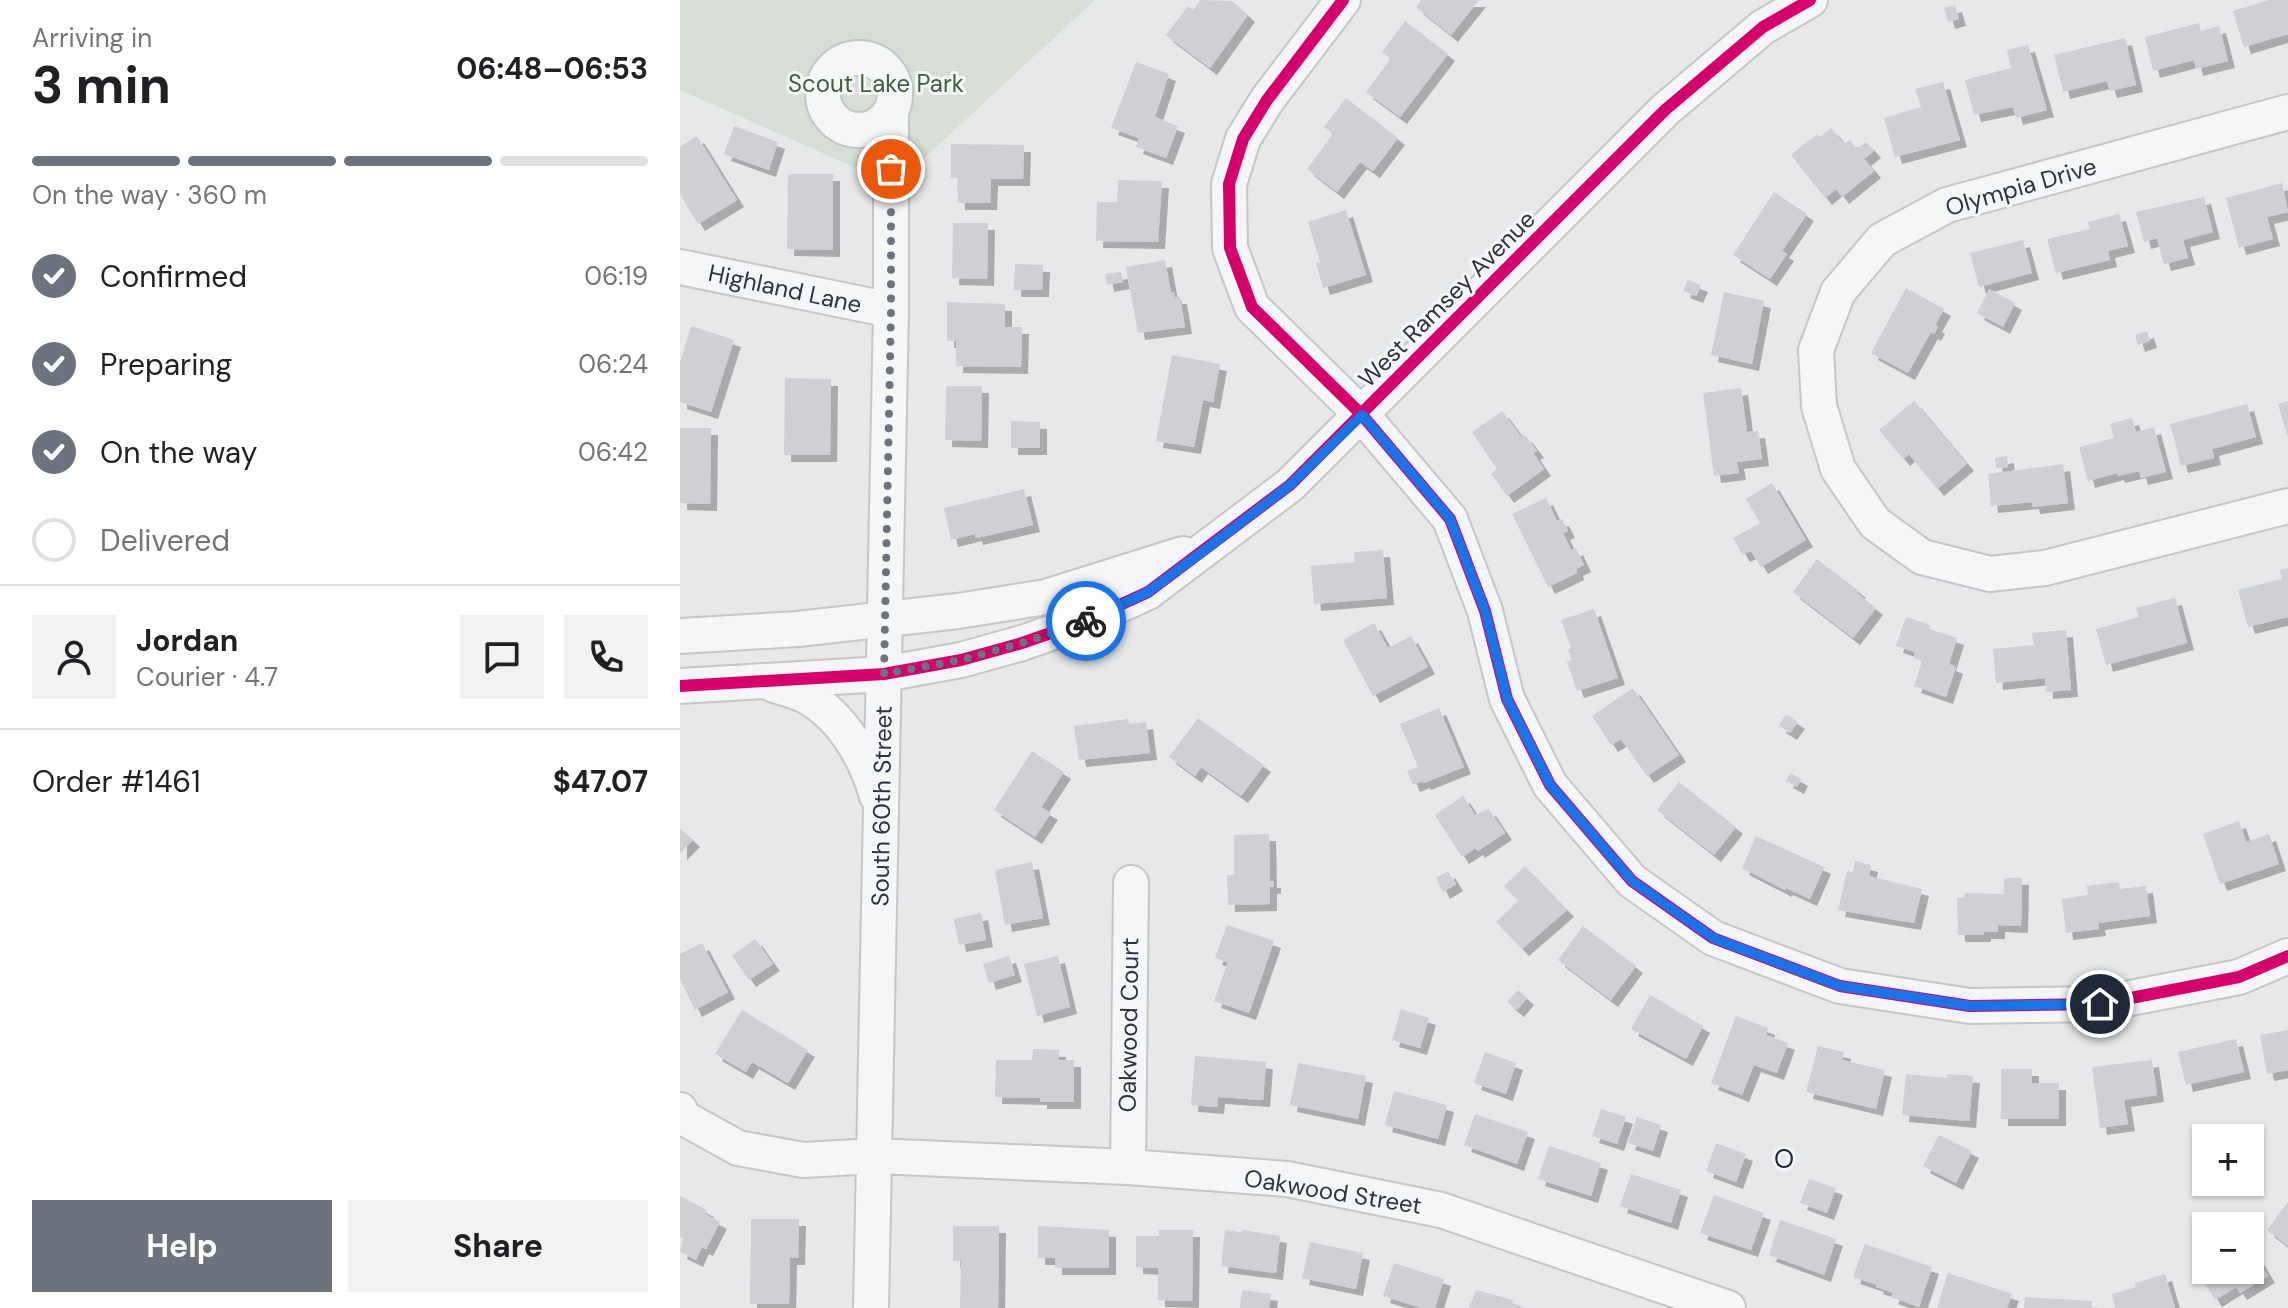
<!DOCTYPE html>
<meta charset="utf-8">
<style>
:root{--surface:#fff;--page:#f2f2f2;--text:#202124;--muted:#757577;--line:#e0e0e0;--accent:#6c737f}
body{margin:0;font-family:"DM Sans",sans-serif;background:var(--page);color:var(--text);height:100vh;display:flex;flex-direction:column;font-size:30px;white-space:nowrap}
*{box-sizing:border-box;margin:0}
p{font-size:26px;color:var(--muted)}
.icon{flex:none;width:44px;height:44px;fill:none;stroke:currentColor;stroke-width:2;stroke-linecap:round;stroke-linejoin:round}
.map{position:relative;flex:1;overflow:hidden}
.sheet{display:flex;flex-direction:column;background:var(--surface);width:680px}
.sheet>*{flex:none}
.fabs{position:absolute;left:1512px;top:1124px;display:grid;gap:16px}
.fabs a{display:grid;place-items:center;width:72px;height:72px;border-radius:0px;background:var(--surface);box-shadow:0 2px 6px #0004;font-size:40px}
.pin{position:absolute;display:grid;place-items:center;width:68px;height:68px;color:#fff;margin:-34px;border:4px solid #fff;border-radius:50%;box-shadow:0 2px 8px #0007}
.courier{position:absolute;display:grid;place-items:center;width:80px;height:80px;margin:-40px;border:6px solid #1a73e8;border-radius:50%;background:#fff;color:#222;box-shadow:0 2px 10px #0007}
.summary em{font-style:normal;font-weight:700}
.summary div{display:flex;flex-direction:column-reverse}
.summary{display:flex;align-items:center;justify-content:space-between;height:136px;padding:0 32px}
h1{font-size:52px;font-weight:700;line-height:60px}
.bar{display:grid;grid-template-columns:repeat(4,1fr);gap:12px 8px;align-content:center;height:96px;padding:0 32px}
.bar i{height:10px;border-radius:6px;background:var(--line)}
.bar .current{background:var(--accent)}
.bar p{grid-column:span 4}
.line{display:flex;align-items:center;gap:20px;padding:0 32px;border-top:2px solid var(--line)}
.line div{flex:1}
.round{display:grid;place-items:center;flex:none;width:84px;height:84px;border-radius:0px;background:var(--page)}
ol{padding:0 32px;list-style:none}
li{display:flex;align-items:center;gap:24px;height:88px}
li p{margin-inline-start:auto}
li .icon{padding:8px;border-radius:50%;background:var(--accent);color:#fff;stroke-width:4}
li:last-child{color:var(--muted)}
li i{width:44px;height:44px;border:4px solid var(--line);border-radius:50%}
.primary-button{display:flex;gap:16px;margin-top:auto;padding:16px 32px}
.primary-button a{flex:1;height:92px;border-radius:0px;background:var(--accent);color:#fff;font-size:32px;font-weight:700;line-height:92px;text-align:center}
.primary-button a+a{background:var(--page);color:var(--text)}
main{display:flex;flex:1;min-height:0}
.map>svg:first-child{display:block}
</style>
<main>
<section class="sheet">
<div class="summary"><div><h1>3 min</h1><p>Arriving in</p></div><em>06:48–06:53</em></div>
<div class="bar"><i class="current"></i><i class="current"></i><i class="current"></i><i></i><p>On the way · 360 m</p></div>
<ol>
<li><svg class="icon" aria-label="check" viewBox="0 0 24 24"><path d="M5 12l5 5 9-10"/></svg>Confirmed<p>06:19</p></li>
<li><svg class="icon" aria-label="check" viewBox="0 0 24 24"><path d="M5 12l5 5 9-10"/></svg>Preparing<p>06:24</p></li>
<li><svg class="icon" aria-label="check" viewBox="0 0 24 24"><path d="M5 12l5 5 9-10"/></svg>On the way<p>06:42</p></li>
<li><i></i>Delivered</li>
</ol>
<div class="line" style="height:144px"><a class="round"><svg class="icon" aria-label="person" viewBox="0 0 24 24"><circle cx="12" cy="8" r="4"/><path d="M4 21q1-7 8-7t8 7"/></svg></a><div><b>Jordan</b><p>Courier · 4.7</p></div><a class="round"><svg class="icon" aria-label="chat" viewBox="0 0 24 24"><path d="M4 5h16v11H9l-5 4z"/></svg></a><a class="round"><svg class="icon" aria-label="phone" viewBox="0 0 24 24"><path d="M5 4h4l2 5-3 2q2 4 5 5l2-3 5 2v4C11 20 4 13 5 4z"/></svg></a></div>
<div class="line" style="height:104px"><div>Order #1461</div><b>$47.07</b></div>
<div class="primary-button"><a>Help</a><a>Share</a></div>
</section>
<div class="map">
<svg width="1608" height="1308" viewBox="0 0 1608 1308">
<defs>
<filter id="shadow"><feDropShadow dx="7" dy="7" stdDeviation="0" flood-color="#0004"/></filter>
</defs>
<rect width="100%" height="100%" fill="#e6e8ea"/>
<!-- green -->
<path fill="#d6ded6" d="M0 0H415L215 185 0 90Z"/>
<!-- building -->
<path fill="#ced0d3" filter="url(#shadow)" d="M521 0 552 1 568 15 530 68 486 35 508 6 513 10Z
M741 0H799L771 35 736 7Z
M1588 0H1608V34L1564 47 1553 11Z
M1275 5 1279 19 1268 22 1264 8Z
M725 21 768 54 720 117 686 92 711 58 702 52Z
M1519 23 1521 31 1539 26 1548 61 1516 69 1514 60 1473 71 1465 37Z
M1445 38 1456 85 1430 91 1427 81 1383 92 1374 55Z
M1348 45 1367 110 1336 118 1333 107 1294 115 1285 80 1331 68 1327 50Z
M456 62 489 74 475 117 498 126 486 158 456 147 459 138 431 128Z
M1263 82 1280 140 1215 157 1204 118 1241 107 1235 89Z
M666 98 718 138 693 171 680 162 657 192 627 169 653 134 644 127Z
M54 126 98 142 89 170 44 154Z
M1151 128 1164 144 1170 140 1176 149 1186 142 1194 151 1184 159 1194 171 1162 197 1156 189 1145 198 1111 155 1137 134 1140 137Z
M17 136 57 200 18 224 0 194V147Z
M271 144 344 145 343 179H311L310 203H278L277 182 279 178H271Z
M108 174H153V250L107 249Z
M438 180 482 181 478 242 416 241 417 202H437Z
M1602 183 1608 212 1587 217 1593 239 1559 248 1546 198Z
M1094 192 1127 214 1102 251 1107 254 1090 279 1053 255Z
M1524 197 1533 232 1503 240 1508 258 1484 264 1477 238 1464 242 1456 212Z
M666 210 686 275 643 288 636 263 640 262 628 222Z
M1439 214 1448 246 1428 251 1430 260 1376 273 1367 239 1410 229 1408 222Z
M273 223H308L307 279 272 278Z
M1343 240 1352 273 1299 287 1290 253Z
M485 260 491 293 494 292 495 297H500L505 327 458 333 446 267Z
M335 264 363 265 362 290H334Z
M441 272 443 282 427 285 425 274Z
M1008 280 1021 285 1016 296 1003 291Z
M1226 288 1264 309 1255 325 1258 327 1254 334 1251 332 1228 373 1191 353Z
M1309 289 1335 303 1323 327 1297 313Z
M1044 292 1084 301 1072 364 1031 355Z
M267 302 325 304V327H342L341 367 276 366V341H267Z
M11 326 54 340 31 412 0 402V362Z
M1467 331 1470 341 1458 345 1455 335Z
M492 355 540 364 533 402 523 400 514 447 476 441Z
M105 378 151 379 150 455H104Z
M266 386H302L301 441 265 440Z
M1061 388 1067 432 1078 431 1082 459 1057 462 1059 473 1034 476 1023 393Z
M1234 401 1287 464 1257 489 1229 454 1223 459 1199 430Z
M1608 401V435H1607L1598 404Z
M1567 404 1576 437 1532 449 1534 458 1501 466 1490 424Z
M822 411 842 438 845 435 857 451 853 453 864 469 827 496 811 474 817 469 792 432Z
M1452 418 1456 432 1474 427 1486 472 1461 478 1459 471 1438 476 1437 473 1408 481 1399 447 1434 438 1430 424Z
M331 421 360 422V448H331Z
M0 428H31L30 504 0 503Z
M1327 456 1328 467 1316 468 1315 458Z
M1383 464 1388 503 1353 507 1352 502 1311 506 1308 474Z
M1092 483 1126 540 1081 567 1071 551 1063 555 1053 538 1080 523 1066 499Z
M344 489 353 525 296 538 295 534 271 540 264 508Z
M866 498 877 521 882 519 888 531 883 533 891 550 896 548 904 565 896 569 897 573 868 587 832 514Z
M703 550 707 598 634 604 631 566 675 562 674 552Z
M1137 559 1179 591 1177 593 1196 608 1173 638 1113 592Z
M1608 568V617L1568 627 1558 590 1602 579 1600 570Z
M1495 598 1507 643 1426 665 1416 629 1459 617 1456 608Z
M914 609 938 678 897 691 887 662 892 660 888 650 891 648 881 620Z
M1226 617 1250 625 1249 629 1277 638 1269 664 1276 667 1266 697 1234 686 1242 661 1234 658 1235 652 1216 646Z
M694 623 708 648 731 636 748 667 693 696 663 640Z
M1386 630 1391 690 1366 692 1365 678 1316 683 1313 649 1354 645 1352 633Z
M953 688 999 755 967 776 941 739 931 745 912 716Z
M759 708 784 767 744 783 743 781 733 785 727 771 738 767 720 724Z
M1106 714 1118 722 1110 733 1099 726Z
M518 718 584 765 561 796 521 767 515 776 489 757Z
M448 719 449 724 466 722 470 753 399 760 394 726Z
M352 751 384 772 361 807 371 813 355 837 314 810Z
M1110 773 1121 779 1117 787 1106 781Z
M999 782 1056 827 1034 855 977 810Z
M783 796 795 815 809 809 825 833 798 851 796 848 782 857 755 815Z
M1559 821 1566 842 1589 834 1599 864 1540 884 1523 834Z
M0 828 13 840 0 853Z
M589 834 590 881H594V887H590V904L548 905 547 875H554V835Z
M1076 836 1144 867 1130 899 1106 888 1105 890 1062 868Z
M1175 861 1191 865 1189 876 1242 889 1234 923 1158 910 1167 871 1173 872Z
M352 862 363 918 325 925 315 870Z
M845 866 887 910 842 949 816 922 838 901 824 886Z
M768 871 776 884 763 892 756 878Z
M1324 878H1342L1341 926 1318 925V932H1304V935H1278L1277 898H1284L1285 893 1324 894Z
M1439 882 1440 889 1466 886 1470 916 1418 923 1419 929 1386 933 1382 899 1408 895 1407 886Z
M301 913 306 940 279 945 274 919Z
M547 925 594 941 569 1013 534 1001 548 962 535 958Z
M903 926 956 966 931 1000 878 960Z
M75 939 93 964 69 980 52 956Z
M22 943 48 992 15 1010 0 979V954Z
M329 956 335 975 309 983 303 964Z
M378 956 390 1007 357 1016 344 964Z
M838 990 847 998 837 1010 827 1002Z
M970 995 1023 1026 1006 1059 951 1029Z
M721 1009 749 1018 740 1048 712 1040Z
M62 1010 128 1050 108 1083 72 1062 66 1072 35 1054Z
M1056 1016 1088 1028 1086 1035 1108 1043 1097 1073 1074 1065 1062 1095 1031 1083Z
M1608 1030V1070L1587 1074 1580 1035Z
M1556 1039 1564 1072 1506 1085 1498 1052Z
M1138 1046 1164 1052 1162 1060 1205 1070 1196 1109 1126 1092Z
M353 1049 379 1050V1060H394V1102H360V1098L315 1097 316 1060H352Z
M805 1052 836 1063 826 1094 794 1083Z
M515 1056 586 1062 583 1100 538 1097 537 1107 511 1105Z
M1472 1060 1477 1095 1444 1100 1448 1124 1420 1128 1412 1067Z
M618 1063 686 1076 678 1119 610 1105Z
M1321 1069H1352V1083H1379V1119H1321Z
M1226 1074 1267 1078V1074L1293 1076 1289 1121 1222 1115Z
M714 1091 767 1105 758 1139 705 1125Z
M921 1109 946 1117 937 1144 912 1136Z
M795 1114 848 1132 837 1164 784 1145Z
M957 1117 981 1125 973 1151 948 1143Z
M1259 1135 1292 1151 1276 1183 1243 1166Z
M1036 1143 1066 1154 1056 1182 1026 1171Z
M869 1146 921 1163 911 1196 858 1179Z
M951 1174 1001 1190 991 1223 940 1206Z
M1129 1179 1156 1188 1147 1213 1120 1203Z
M1034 1195 1084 1213 1071 1250 1020 1233Z
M0 1196 27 1210 25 1214 40 1222 26 1249 22 1247 16 1260 0 1252 3 1238 0 1236Z
M1608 1202V1246L1587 1230Z
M1550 1215 1557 1226H1533Z
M71 1219H119L118 1258H110L109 1304H70Z
M1100 1220 1156 1239 1144 1275 1089 1255Z
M273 1226H319L318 1308H280L281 1261H273Z
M358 1226 429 1230V1268H375V1258H358Z
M479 1230H513L512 1301 478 1300V1268L456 1267V1236H479Z
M545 1230 562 1232 563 1230 600 1236 596 1273 541 1266Z
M630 1242 683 1253 676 1289 622 1278Z
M1185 1244 1252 1267 1239 1307 1211 1297 1213 1293 1196 1287 1197 1285 1173 1277Z
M1570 1246 1588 1276 1560 1293 1556 1287 1535 1300 1518 1273 1526 1269 1570 1270Z
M714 1263 764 1279 755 1308H742L703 1296Z
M1268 1273 1332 1294 1327 1308H1257Z
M1485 1274 1495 1308H1435L1432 1294 1456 1287 1455 1283Z
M562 1290 591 1294 589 1308H560Z
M796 1290 833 1300 832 1303 846 1308H789Z
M1345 1297 1412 1301 1411 1308H1344Z"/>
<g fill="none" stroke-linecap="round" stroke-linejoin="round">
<defs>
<path id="minor" d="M663 0 587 100 563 139 549 184 550 248 572 307 682 415 770 519 805 611 827 699 870 785 952 881 1033 938 1160 986 1290 1006 1420 1004 1559 977 1608 956
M143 94a36 36 0 1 1 72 0a36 36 0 1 1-72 0Z
M1608 112 1267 205 1202 240 1158 292 1136 350 1139 406 1158 469 1195 523 1242 557 1310 574 1365 568 1608 506
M0 267 211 310
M0 636 118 629 278 611 366 597 503 554
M94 685C104 688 115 691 124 695 162 715 186 757 197 796
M0 686 204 674 281 660 342 643 405 621 468 592 610 485 985 110 1083 27 1130 0
M0 1110 4 1118 58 1148 123 1160 195 1156 448 1167 607 1179 761 1210 1048 1308
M448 1167 451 883
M191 1308 211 310V112"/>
</defs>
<!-- minor casing -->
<use href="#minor" stroke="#c4c6c8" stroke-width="38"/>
<!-- minor -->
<use href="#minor" stroke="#f5f6f7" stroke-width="34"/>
<defs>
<path id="cycleway" d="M663 0 587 100 563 139 549 184 550 248 572 307 682 415 770 519 805 611 827 699 870 785 952 881 1033 938 1160 986 1290 1006 1420 1004 1559 977 1608 956
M0 686 204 674 281 660 342 643 405 621 468 592 610 485 985 110 1083 27 1130 0"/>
</defs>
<!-- cycleway casing -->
<use href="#cycleway" stroke="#f4f6f9" stroke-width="17"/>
<!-- cycleway -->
<use href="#cycleway" stroke="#d6006c" stroke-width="12"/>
</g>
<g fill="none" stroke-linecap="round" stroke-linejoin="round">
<!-- done -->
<path stroke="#6c737f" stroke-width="8" stroke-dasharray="0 14.4" d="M211 169V310L204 674 281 660 342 643 406 621"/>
<!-- route -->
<path stroke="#1a73e8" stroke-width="10" d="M406 621 468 592 530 546 610 485 682 415 770 519 805 611 827 699 870 785 952 881 1033 938 1160 986 1290 1006 1420 1004"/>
</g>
<g text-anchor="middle" stroke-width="6" stroke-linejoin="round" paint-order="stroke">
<!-- park labels -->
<g font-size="24" fill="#3f6138" stroke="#f4f6f9">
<text x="196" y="92">Scout Lake Park</text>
</g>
<!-- street labels -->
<g font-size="24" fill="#2b3445" stroke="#f4f6f9">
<text transform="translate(1341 187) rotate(-16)" y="8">Olympia Drive</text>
<text transform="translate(105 289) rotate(12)" y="8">Highland Lane</text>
<text transform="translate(767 299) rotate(-45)" y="8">West Ramsey Avenue</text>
<text transform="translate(202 806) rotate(-89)" y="8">South 60th Street</text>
<text transform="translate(449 1025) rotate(-89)" y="8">Oakwood Court</text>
<text transform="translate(653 1192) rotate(9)" y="8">Oakwood Street</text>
</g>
<!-- neighbourhood labels -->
<g font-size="26" letter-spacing="2" fill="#1d2536" stroke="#f4f6f9">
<text x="1105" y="1168">O</text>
</g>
</g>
</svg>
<div class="fabs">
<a>+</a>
<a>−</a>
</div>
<div class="pin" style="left:211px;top:169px;background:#ea580c"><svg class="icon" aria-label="bag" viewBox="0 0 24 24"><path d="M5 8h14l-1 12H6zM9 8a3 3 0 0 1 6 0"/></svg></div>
<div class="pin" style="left:1420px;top:1004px;background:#1f2937"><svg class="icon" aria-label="home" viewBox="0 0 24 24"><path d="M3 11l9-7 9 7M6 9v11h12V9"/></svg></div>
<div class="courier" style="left:406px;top:621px"><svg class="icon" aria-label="bike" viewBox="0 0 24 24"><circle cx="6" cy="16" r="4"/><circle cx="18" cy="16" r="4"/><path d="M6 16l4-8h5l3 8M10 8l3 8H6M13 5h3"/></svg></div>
</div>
</main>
